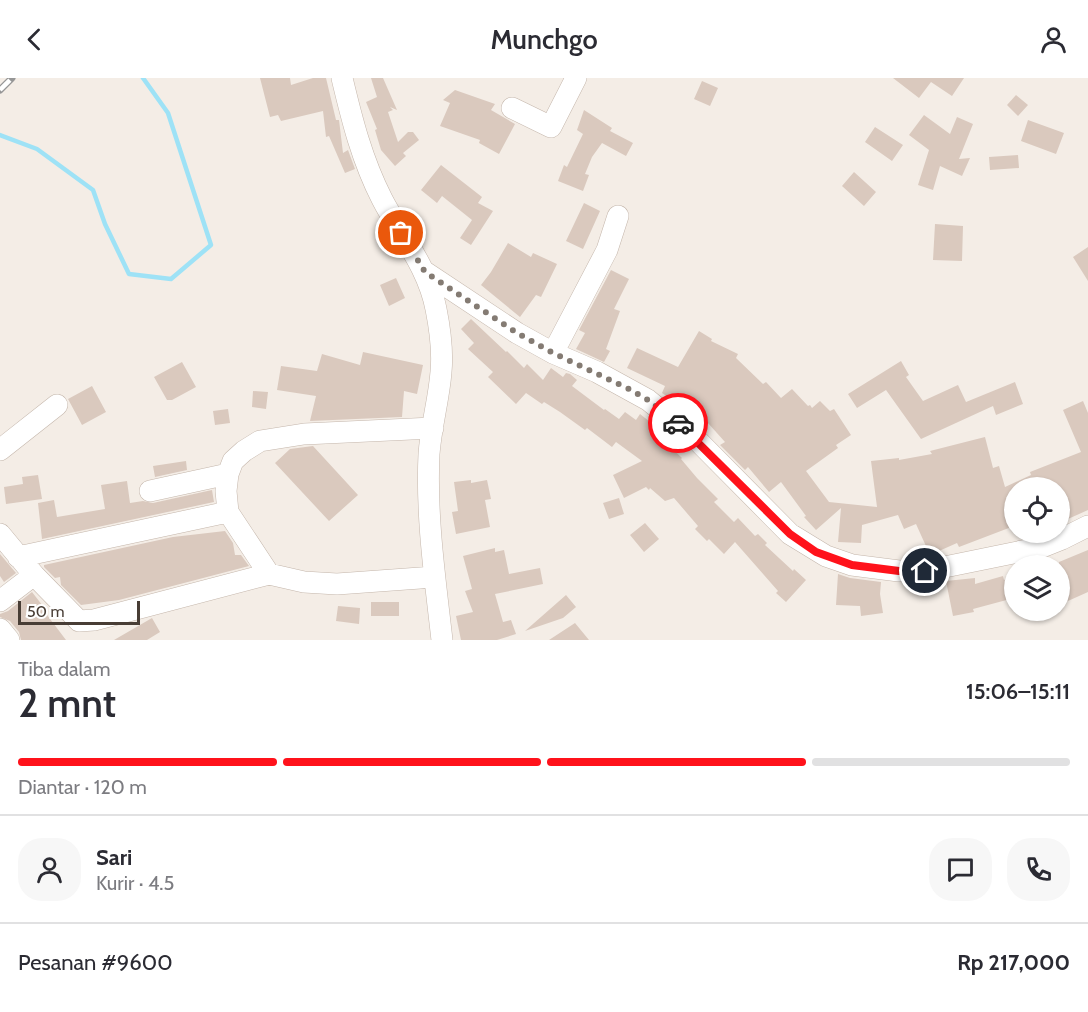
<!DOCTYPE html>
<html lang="id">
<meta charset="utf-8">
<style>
:root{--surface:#fff;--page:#f7f7f7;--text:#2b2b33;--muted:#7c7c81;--line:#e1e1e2;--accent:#ff121b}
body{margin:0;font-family:Cabin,sans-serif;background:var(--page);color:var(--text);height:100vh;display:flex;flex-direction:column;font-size:22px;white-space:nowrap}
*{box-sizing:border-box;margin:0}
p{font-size:20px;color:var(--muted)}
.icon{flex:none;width:33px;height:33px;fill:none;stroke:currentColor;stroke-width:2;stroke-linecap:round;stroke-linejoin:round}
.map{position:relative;height:562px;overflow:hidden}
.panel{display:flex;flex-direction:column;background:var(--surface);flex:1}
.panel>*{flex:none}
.buttons{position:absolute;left:1004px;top:399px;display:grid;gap:12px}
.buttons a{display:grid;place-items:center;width:66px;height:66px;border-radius:50%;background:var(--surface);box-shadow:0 2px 4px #0004;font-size:30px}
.scale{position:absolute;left:18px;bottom:15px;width:122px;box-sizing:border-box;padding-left:6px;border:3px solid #483d35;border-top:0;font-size:16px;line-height:21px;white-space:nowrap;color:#483d35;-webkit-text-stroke:4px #fff;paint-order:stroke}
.pin{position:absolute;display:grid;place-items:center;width:51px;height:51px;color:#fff;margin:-26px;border:3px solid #fff;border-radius:50%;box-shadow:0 2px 6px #0007}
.courier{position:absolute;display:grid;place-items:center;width:60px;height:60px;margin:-30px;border:4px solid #ff121b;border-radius:50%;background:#fff;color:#222;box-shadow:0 2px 8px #0007}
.overview em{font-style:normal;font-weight:600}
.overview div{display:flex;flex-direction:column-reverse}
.overview{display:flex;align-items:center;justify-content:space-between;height:102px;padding:0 18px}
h1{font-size:39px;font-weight:600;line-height:45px}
.bar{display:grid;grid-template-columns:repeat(4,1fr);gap:9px 6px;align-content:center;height:72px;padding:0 18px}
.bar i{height:8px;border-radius:4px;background:var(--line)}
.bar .active{background:var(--accent)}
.bar p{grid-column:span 4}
.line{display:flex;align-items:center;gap:15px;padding:0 18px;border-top:2px solid var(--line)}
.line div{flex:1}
.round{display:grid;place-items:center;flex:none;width:63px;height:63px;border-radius:24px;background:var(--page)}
header{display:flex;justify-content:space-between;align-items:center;height:78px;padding:0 18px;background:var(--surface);font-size:27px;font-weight:600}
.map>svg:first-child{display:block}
</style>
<header><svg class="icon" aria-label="back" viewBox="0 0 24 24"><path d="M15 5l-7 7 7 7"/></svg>Munchgo<svg class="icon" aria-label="person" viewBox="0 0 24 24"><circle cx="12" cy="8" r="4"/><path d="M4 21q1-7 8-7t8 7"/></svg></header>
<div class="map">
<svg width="1088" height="562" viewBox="0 0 1088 562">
<rect width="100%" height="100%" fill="#f4ede6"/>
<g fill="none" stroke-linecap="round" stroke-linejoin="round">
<!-- stream -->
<path stroke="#9ee2f6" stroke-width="4.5" d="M0 57 37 71 93 112 105 146 129 196 171 201 211 167 168 35 143 0"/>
</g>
<!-- building -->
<path fill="#dac9be" d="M260 0H290L291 7 313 0H326L336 42H339L343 75 348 72 355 91 345 95 329 58 326 59 323 33 281 43 278 37 270 39Z
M371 0H383L397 32 390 29 393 32 388 34 398 64 408 54H413L419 62 403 75 406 78 395 88 381 72 375 52 377 51 366 24 377 19Z
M893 0H964L952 18 931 4 919 20Z
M702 3 718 10 710 28 694 21Z
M455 12 495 26 491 32 515 46 499 76 479 65 480 62 440 48 450 25 443 22Z
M1016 17 1028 27 1018 38 1007 27Z
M584 32 612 50 610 53 633 65 626 78 602 65 592 79 585 96 589 97 583 113 558 103 564 87 567 89 583 56 577 52Z
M924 37 950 56 957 39 973 46 959 81 970 80 962 98 940 88 933 112 918 107 929 72 909 57Z
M1028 42 1064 55 1056 76 1021 63Z
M875 49 903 67 892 83 865 64Z
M1018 77 1019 90 990 92 989 79Z
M441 87 482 119 478 125 493 133 471 167 460 160 472 142 442 118 437 125 421 112Z
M854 94 876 114 864 128 842 108Z
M584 125 600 133 583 171 566 163Z
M935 146 963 148 962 183 933 182Z
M508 165 531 179 533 175 557 186 541 219 536 217 520 239 481 207 491 194Z
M1088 169V203L1073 179Z
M611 192 629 201 614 231 620 233 606 271 610 273 604 284 576 271 585 255 579 252Z
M396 200 405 220 389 228 380 207Z
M471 241 506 274 507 273 524 290 527 286 543 302 551 290 563 299 566 295 570 296 577 302 572 308 604 332 605 331 619 341 625 334 636 342 640 336 669 359 665 364 682 380 681 381 697 400 718 421 714 424 734 444 738 440 755 458 758 456 767 465 765 467 793 493 794 491 806 502 786 524 776 515 778 513 735 464 724 476 709 461 707 463 695 451 698 448 674 420 665 423 650 410 649 412 646 409 624 420 613 397 642 383 616 364 612 369 587 350 585 352 560 334 544 324 542 326 526 315 516 326 488 299 493 294 468 271 474 265 461 251Z
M699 253 712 261 711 263 738 276 736 280 763 306 766 304 781 320 792 311 808 328 810 327 812 330 820 323 830 333 834 331 851 357 836 367 838 370 806 393 829 424 877 429 871 383 899 380V382L932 376 930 373 985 359 993 390 999 388 1005 409 1031 397 1030 394 1081 374 1063 332 1083 323 1088 335V432L1059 445V410H1014V448L959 469 957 465 930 477 916 446 904 451 898 437 862 447 861 465 838 464 841 430 816 452 804 439 806 438 781 404 769 414 748 389 745 392 720 367 725 364 690 325 686 331 662 315 665 308 627 290 637 270 678 289Z
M363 274 423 287 417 316 404 313 402 339 310 343 316 318 277 312 281 288 317 293 322 276 360 287Z
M901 283 909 297 906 299 923 323 958 307 966 324 1015 304 1023 326 996 337 993 328 921 361 886 312 857 330 848 316Z
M182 284 196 309 172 322H167L154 299Z
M92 308 106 334 82 347 68 321Z
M253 313 268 314 266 331 252 329Z
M228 331 230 345 215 347 213 333Z
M313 368 358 417 329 443 275 385 290 371Z
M186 383 187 392 155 399 153 388Z
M38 397 42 421 6 426 4 409 23 406 22 399Z
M471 402V405L487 402 491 421 485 422 490 449 456 456 452 434 458 433 454 404Z
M127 403 130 425 143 423 153 425 212 412 214 424 42 461 38 425 54 422 57 439 105 431 101 407Z
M619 420 624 436 609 441 603 425Z
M645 445 659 461 644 474 630 457Z
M225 453 233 465 235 477H241L249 488 119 522 81 527 61 507 60 499 55 500 44 489V487L173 459Z
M495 470V474L504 472 509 496 540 490 543 506 495 516 503 544 511 542 516 556 497 562H461L456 538 473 534 465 513 472 511 463 478Z
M1088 472V514L1059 527V484Z
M0 476 16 495 4 504 0 498Z
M838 496 850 500 881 504 880 516 883 535 861 538 860 528 836 527Z
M1003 498 1004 502 1014 498V520L973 531 974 534 953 538 946 503 975 500V506Z
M32 514 46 532 44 533 66 562H21L19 554 10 543 0 539V536L8 533Z
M566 517 576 529 563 540 525 553Z
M371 524H399V538H371Z
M338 528 360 530 359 546 336 543Z
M152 540 160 554 147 562H114Z
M575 545 589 562H549Z"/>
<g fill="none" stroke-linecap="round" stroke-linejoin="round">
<defs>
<path id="minor" d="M342 0C352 42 362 82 382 121 401 158 428 189 436 231 440 251 443 273 441 294 439 321 431 348 429 376 426 438 435 500 442 562
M512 30 551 49 576 0
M425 194 517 255 553 275 597 294 648 322 698 363 790 456 826 478 852 487 899 493H925L1042 469 1062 461 1088 448
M553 275 607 172 618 138
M0 372 57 327
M150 413 228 396
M0 456 34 497 79 543 94 542 269 496 304 504 337 506 434 499
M18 479 228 434
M269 496 228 434 226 413 228 396 233 383 244 373 260 363 304 356 433 350
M0 523 34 497
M0 551 9 562"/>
</defs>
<!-- minor casing -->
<use href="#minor" stroke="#c4b6ab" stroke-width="22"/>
<!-- minor -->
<use href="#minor" stroke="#fff" stroke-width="21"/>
<defs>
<path id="rail" d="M0 12 12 0"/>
</defs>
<!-- rail casing -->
<use href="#rail" stroke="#969696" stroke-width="7"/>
<!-- rail -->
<use href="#rail" stroke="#fff" stroke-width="4.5" stroke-dasharray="14" stroke-linecap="butt"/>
</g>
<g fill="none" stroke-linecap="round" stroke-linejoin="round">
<!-- done -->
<path stroke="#847b73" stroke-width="6" stroke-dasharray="0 10.8" d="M401 155 425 194 517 255 553 275 629 311 648 322 678 345"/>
<!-- route -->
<path stroke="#ff121b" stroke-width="8" d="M678 345 790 456 816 474 852 487 899 493H925"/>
</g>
</svg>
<div class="buttons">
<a><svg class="icon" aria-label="locate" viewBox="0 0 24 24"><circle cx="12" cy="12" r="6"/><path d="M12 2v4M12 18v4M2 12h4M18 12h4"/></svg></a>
<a><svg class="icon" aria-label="layers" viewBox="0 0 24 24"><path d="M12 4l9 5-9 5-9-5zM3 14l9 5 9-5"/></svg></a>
</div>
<div class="scale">50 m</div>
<div class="pin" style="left:401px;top:155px;background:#ea580c"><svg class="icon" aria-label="bag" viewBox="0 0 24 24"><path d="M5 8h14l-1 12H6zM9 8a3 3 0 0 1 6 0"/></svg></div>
<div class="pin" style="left:925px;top:493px;background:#1f2937"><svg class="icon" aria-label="home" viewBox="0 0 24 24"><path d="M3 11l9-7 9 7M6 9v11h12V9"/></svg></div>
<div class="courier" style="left:678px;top:345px"><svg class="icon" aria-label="car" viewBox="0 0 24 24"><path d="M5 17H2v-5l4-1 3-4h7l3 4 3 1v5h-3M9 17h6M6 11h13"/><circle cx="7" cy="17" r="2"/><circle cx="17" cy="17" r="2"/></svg></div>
</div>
<section class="panel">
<div class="overview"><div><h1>2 mnt</h1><p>Tiba dalam</p></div><em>15:06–15:11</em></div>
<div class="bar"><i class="active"></i><i class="active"></i><i class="active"></i><i></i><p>Diantar · 120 m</p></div>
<div class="line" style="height:108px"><a class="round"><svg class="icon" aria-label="person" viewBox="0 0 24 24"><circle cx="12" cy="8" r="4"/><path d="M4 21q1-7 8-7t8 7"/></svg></a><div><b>Sari</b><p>Kurir · 4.5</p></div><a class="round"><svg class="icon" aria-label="chat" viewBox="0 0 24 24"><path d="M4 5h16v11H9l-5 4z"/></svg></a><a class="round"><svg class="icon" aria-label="phone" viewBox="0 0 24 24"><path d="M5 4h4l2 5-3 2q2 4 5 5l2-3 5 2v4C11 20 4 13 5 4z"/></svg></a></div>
<div class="line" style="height:78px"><div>Pesanan #9600</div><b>Rp 217,000</b></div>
</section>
